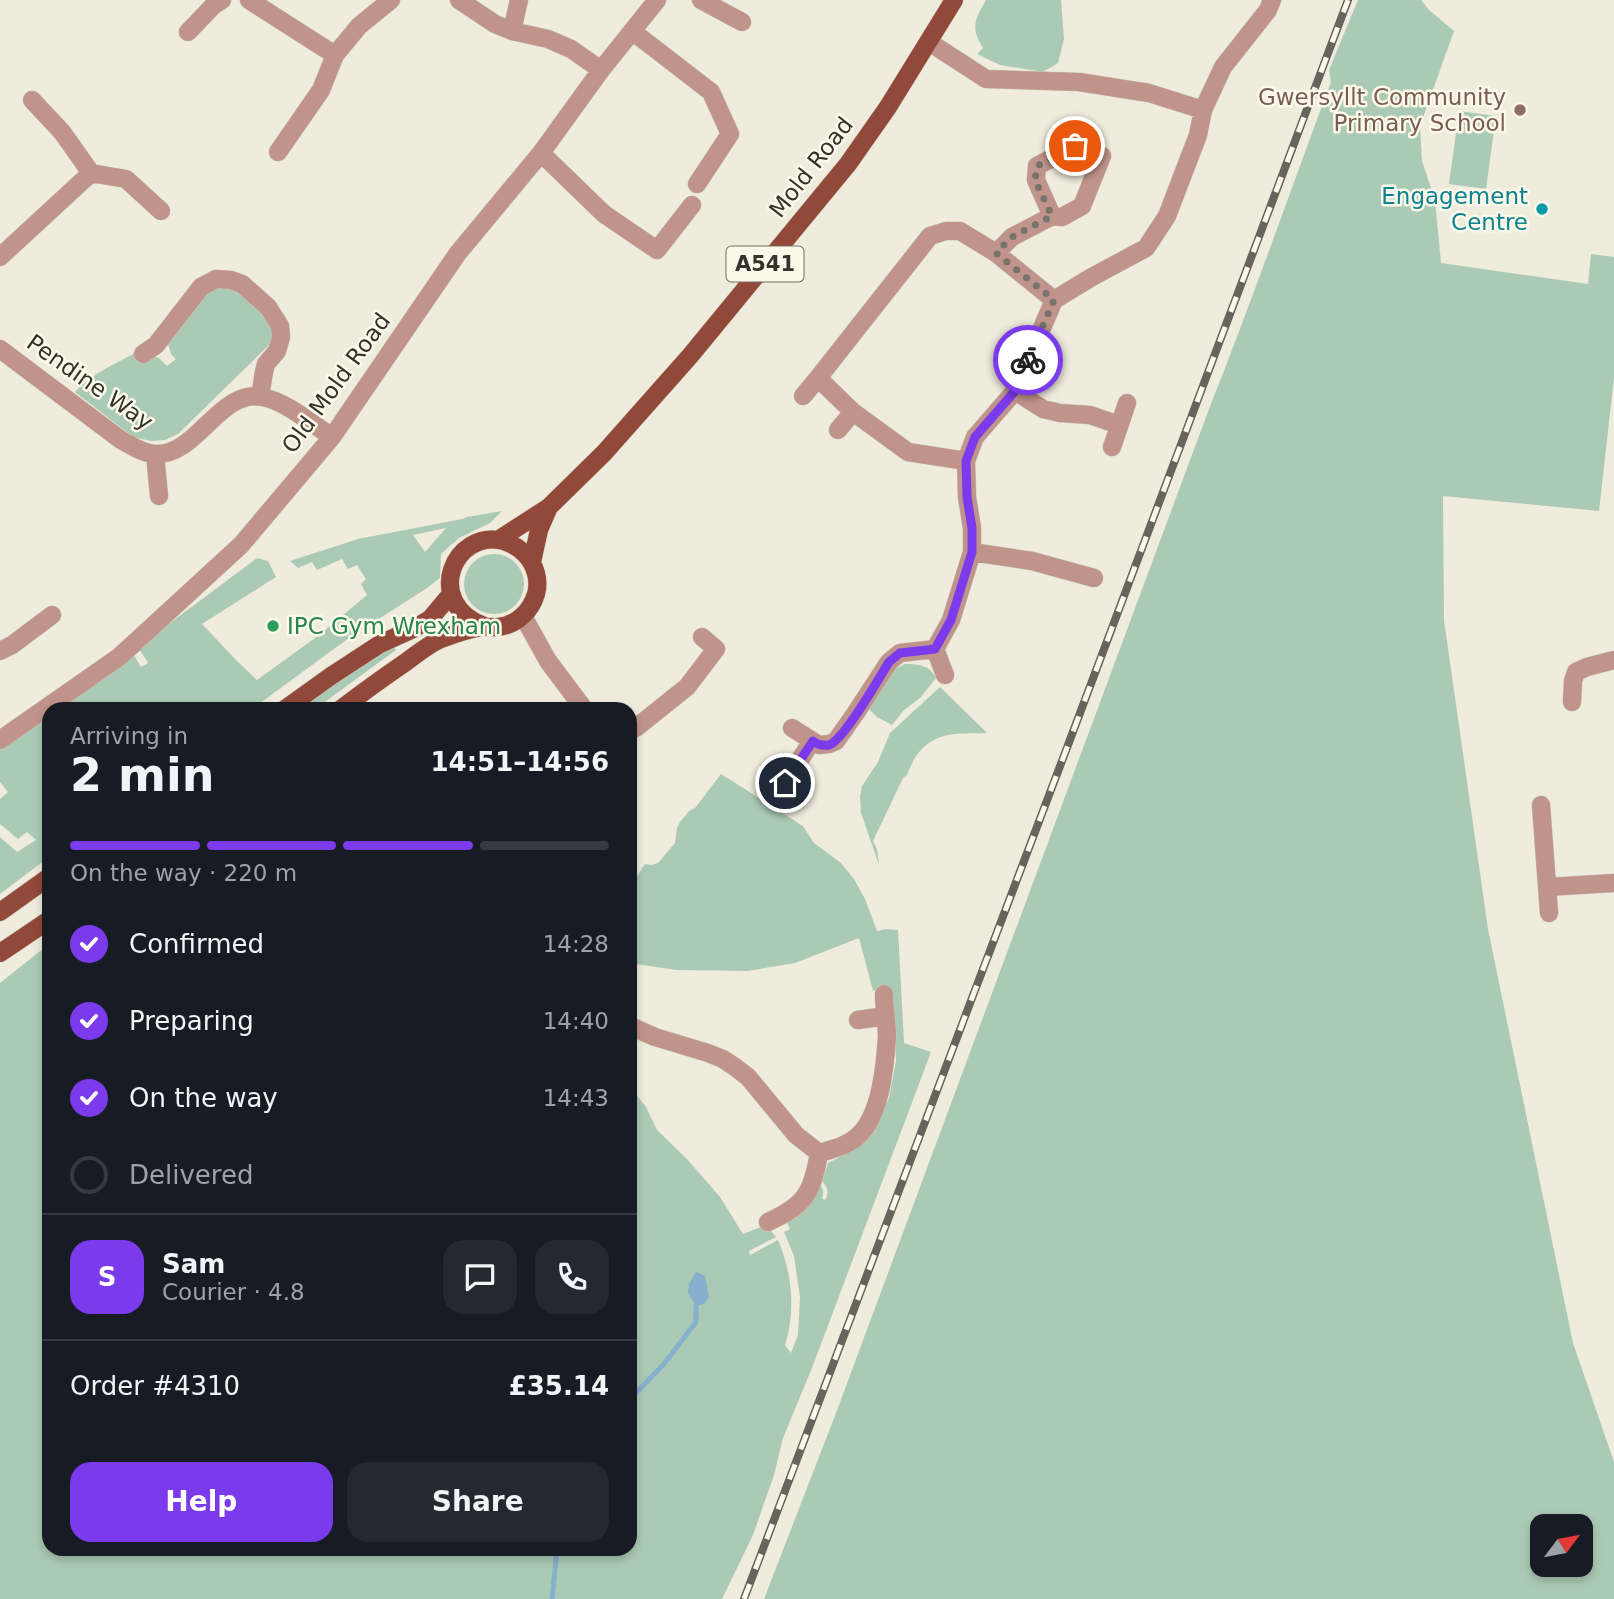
<!DOCTYPE html>
<meta charset="utf-8">
<style>
:root{--surface:#171b24;--page:#242831;--text:#f1f3f6;--muted:#9ea1a6;--line:#363941;--accent:#7c3aed}
body{margin:0;font-family:"DejaVu Sans",sans-serif;background:var(--page);color:var(--text);height:100vh;display:flex;flex-direction:column;font-size:26px;white-space:nowrap}
*{box-sizing:border-box;margin:0}
p{font-size:23px;color:var(--muted)}
.icon{flex:none;width:38px;height:38px;fill:none;stroke:currentColor;stroke-width:2;stroke-linecap:round;stroke-linejoin:round}
.map{position:relative;flex:1;overflow:hidden}
.panel{position:absolute;left:42px;top:702px;width:595px;height:854px;display:flex;flex-direction:column;background:var(--surface);border-radius:21px;box-shadow:0 4px 10px #0003}
.panel>*{flex:none}
.needle{width:46px;rotate:58deg}
.fabs{position:absolute;left:1530px;top:1514px;display:grid;gap:14px}
.fabs a{display:grid;place-items:center;width:63px;height:63px;border-radius:14px;background:var(--surface);box-shadow:0 4px 10px #0003;font-size:35px}
.pin{position:absolute;display:grid;place-items:center;width:60px;height:60px;color:#fff;margin:-30px;border:4px solid #fff;border-radius:50%;box-shadow:0 2px 7px #0007}
.courier{position:absolute;display:grid;place-items:center;width:70px;height:70px;margin:-35px;border:5px solid #7c3aed;border-radius:50%;background:#fff;color:#222;box-shadow:0 2px 9px #0007}
.head em{font-style:normal;font-weight:700}
.head div{display:flex;flex-direction:column-reverse}
.head{display:flex;align-items:center;justify-content:space-between;height:119px;padding:0 28px}
h1{font-size:46px;font-weight:700;line-height:52px}
.bar{display:grid;grid-template-columns:repeat(4,1fr);gap:10px 7px;align-content:center;height:84px;padding:0 28px}
.bar i{height:9px;border-radius:5px;background:var(--line)}
.bar .current{background:var(--accent)}
.bar p{grid-column:span 4}
.line{display:flex;align-items:center;gap:18px;padding:0 28px;border-top:2px solid var(--line)}
.line div{flex:1}
.round{display:grid;place-items:center;flex:none;width:74px;height:74px;border-radius:21px;background:var(--page)}
ol{padding:0 28px;list-style:none}
li{display:flex;align-items:center;gap:21px;height:77px}
li p{margin-inline-start:auto}
li .icon{padding:7px;border-radius:50%;background:var(--accent);color:#fff;stroke-width:4}
li:last-child{color:var(--muted)}
li i{width:38px;height:38px;border:4px solid var(--line);border-radius:50%}
.cta{display:flex;gap:14px;margin-top:auto;padding:14px 28px}
.cta a{flex:1;height:80px;border-radius:21px;background:var(--accent);color:#fff;font-size:28px;font-weight:700;line-height:80px;text-align:center}
.cta a+a{background:var(--page);color:var(--text)}
.map>svg:first-child{display:block}
</style>
<div class="map">
<svg width="1614" height="1599" viewBox="0 0 1614 1599">
<rect width="100%" height="100%" fill="#efecdd"/>
<!-- green -->
<path fill="#abcab5" fill-rule="evenodd" d="M986 0H1061L1064 39 1058 63 1043 72 1000 65 977 54 983 48C970 28 975 19 986 0Z
M1358 0H1421L1429 10 1454 31 1420 126 1422 161 1435 200 1441 263 1588 284 1591 254 1614 257V378L1599 511 1443 496 1444 620 1488 929 1573 1343 1614 1462V1599H764L836 1413 1209 409C1252 301 1290 191 1331 82L1329 70ZM1580 1526V1564H1542V1526Z
M1459 111 1496 116 1486 189 1449 184Z
M219 284 231 285 271 320 274 340 178 434 165 440 151 441 133 437 75 392C92 373 114 365 135 353L159 358 167 366 176 359 171 354 167 341 196 301Z
M502 511 490 523 459 538 441 554 440 578 427 588 349 638 252 709H56L132 652 141 667 148 663 138 647 257 558 268 561 276 577 202 624 237 661 257 680 319 635 367 595 361 584 366 579 357 565 348 569 342 559 317 570 312 562 298 568 290 561 358 539 462 519 467 517ZM446 528 425 552 413 535Z
M464 584a30 30 0 1 1 60 0a30 30 0 1 1-60 0Z
M393 646 396 650 315 709H299L366 662Z
M905 664C918 664 930 665 936 678L920 698 904 710 892 725 877 717 869 709 895 669Z
M940 687 987 733C961 734 939 730 920 751 914 757 910 768 907 775L903 778 873 841 877 849 879 865 861 813 860 797 862 786 878 762 890 733Z
M49 714V857L0 894V837L17 852 36 840 27 832 18 839 0 824V799L8 792 0 782V750Z
M721 774 803 826 814 843 841 863 854 879 865 899 877 931 886 929 898 930 904 1043 931 1052 812 1368 783 1438 774 1475 753 1535 722 1599H0V983L49 944V1549H630V1087L646 1107 657 1130 687 1159 720 1197 743 1234 766 1225 776 1237 749 1251 750 1255 778 1240C792 1272 796 1312 785 1345L791 1353 798 1335 800 1297 794 1256 784 1232 790 1229 786 1221C801 1216 815 1201 820 1185 824 1190 824 1193 822 1198L825 1200C830 1192 827 1187 822 1181L828 1163 849 1152 879 1118 889 1098 896 1061 895 1037 889 987 873 991 859 938 795 963 748 971 676 970 630 963V887L645 864 651 865 658 863 675 843 677 828 680 822 689 811 695 808Z"/>
<!-- water -->
<path fill="#86b0ce" d="M696 1272 705 1276 709 1297 704 1304 696 1306 688 1293 689 1284Z"/>
<g fill="none" stroke-linecap="round" stroke-linejoin="round">
<!-- stream -->
<path stroke="#86b0ce" stroke-width="5" d="M630 1399 664 1364 696 1322V1306
M552 1599 557 1549"/>
<defs>
<path id="minor" d="M249 0 335 55
M459 0 495 24 512 31 548 39 571 49 601 70
M701 0 742 22
M512 31 519 0
M632 31 711 92 730 134 697 184
M188 32 214 5 222 0
M929 42 986 79 1079 82 1149 93 1203 110 1198 135 1167 216 1146 248 1092 277 1054 300 1015 391 975 437 966 461 967 497 972 528V552L951 620 935 649
M32 100 62 132 91 173
M1203 110 1223 67 1268 10 1272 0
M278 152 321 90 335 55 359 26 391 0
M541 153 604 214 657 250 692 205
M996 253 1012 237 1052 216 1036 180 1037 166 1075 146 1102 156 1082 206 1062 217 1052 216
M0 257 91 173 126 179 161 211
M0 349 121 440C131 445 143 454 156 454 198 455 219 389 262 397 285 401 311 423 332 437
M143 354 156 345 201 287 216 279 231 280 242 284 268 307 280 326 281 337 277 351 266 364 264 372 260 396
M1015 391 1043 409 1060 413 1090 415 1119 425
M803 396 818 378
M838 430 853 412
M1112 447 1127 403
M155 454 159 496
M966 461 908 452 853 412 818 378 930 236 946 231H960L996 253 1054 300
M972 552 1032 561 1094 578
M523 616 548 661 584 709
M935 649 945 675
M0 651 12 645 52 615
M1572 702 1573 681 1576 672 1587 667 1614 660
M792 728 819 745 829 744 836 741 855 714 889 662 900 653 935 649
M630 731 637 727 687 687 716 649 702 637
M0 740 119 657 241 545 332 437 458 253 541 153 601 70 657 0
M785 783 812 741
M1541 805 1549 913
M1547 887 1614 883
M858 1020 885 1016
M630 1026 655 1037 708 1053 723 1059 735 1067 748 1077 796 1135 819 1153C833 1149 847 1146 858 1136 881 1115 885 1066 887 1037 887 1023 884 1008 884 994
M768 1222C805 1205 812 1194 819 1153"/>
<path id="major" d="M498 540 549 507 604 453 690 356 848 164 888 107 954 0
M532 562 539 530 549 507
M285 709 331 676 380 644 413 629 430 619 451 594
M341 709C362 693 384 677 406 662 417 654 429 644 441 639 454 634 469 629 482 627 488 626 493 628 498 627 517 625 531 611 536 594 540 580 535 565 526 555 520 548 512 544 504 541 453 528 423 603 484 626
M0 912 49 877
M0 953 49 920"/>
</defs>
<!-- minor casing -->
<use href="#minor" stroke="#c9c7ba" stroke-width="19"/>
<!-- major casing -->
<use href="#major" stroke="#c9c7ba" stroke-width="19"/>
<!-- minor -->
<use href="#minor" stroke="#c0948a" stroke-width="18"/>
<!-- major -->
<use href="#major" stroke="#934939" stroke-width="18"/>
<defs>
<path id="rail" d="M744 1599 1065 753 1348 0"/>
</defs>
<!-- rail casing -->
<use href="#rail" stroke="#66645c" stroke-width="8"/>
<!-- rail -->
<use href="#rail" stroke="#fdf9ea" stroke-width="5" stroke-dasharray="16" stroke-linecap="butt"/>
</g>
<g fill="none" stroke-linecap="round" stroke-linejoin="round">
<!-- done -->
<path stroke="#75736a" stroke-width="7" stroke-dasharray="0 12.6" d="M1028 360 1054 300 996 253 1012 237 1052 216 1035 180 1037 166 1075 146"/>
<!-- route -->
<path stroke="#7c3aed" stroke-width="9" d="M785 783 813 741C818 745 822 746 829 745 844 740 879 678 889 662L900 653 935 649 951 620 972 552V528L967 497 966 461 975 437 1015 391 1028 360"/>
</g>
<!-- markers -->
<circle fill="#8d6e63" stroke="#fdf9ea" stroke-width="2.5" cx="1520" cy="110" r="7"/>
<circle fill="#0f9aa8" stroke="#fdf9ea" stroke-width="2.5" cx="1542" cy="209" r="7"/>
<circle fill="#2e9e5b" stroke="#fdf9ea" stroke-width="2.5" cx="273" cy="626" r="7"/>
<g text-anchor="middle" stroke-width="5" stroke-linejoin="round" paint-order="stroke">
<!-- shield labels -->
<rect fill="#fdf9ea" stroke="#706e65" stroke-width="2" x="726.5" y="246.5" width="77" height="35" rx="5"/>
<g font-size="21" font-weight="bold" fill="#33322c">
<text x="765" y="271">A541</text>
</g>
<!-- education labels -->
<g font-size="23" fill="#785e54" stroke="#fdf9ea" text-anchor="end">
<text x="1506" y="105">Gwersyllt Community<tspan x="1506" dy="26">Primary School</tspan></text>
</g>
<!-- street labels -->
<g font-size="23" fill="#33322c" stroke="#fdf9ea">
<text transform="translate(811 167) rotate(-52)" y="8">Mold Road</text>
<text transform="translate(90 382) rotate(35)" y="8">Pendine Way</text>
<text transform="translate(336 383) rotate(-54)" y="8">Old Mold Road</text>
</g>
<!-- culture labels -->
<g font-size="23" fill="#0d838f" stroke="#fdf9ea" text-anchor="end">
<text x="1528" y="204">Engagement<tspan x="1528" dy="26">Centre</tspan></text>
</g>
<!-- leisure labels -->
<g font-size="23" fill="#27864d" stroke="#fdf9ea" text-anchor="start">
<text x="287" y="634">IPC Gym Wrexham</text>
</g>
</g>
</svg>
<div class="fabs">
<a><svg class="needle" viewBox="-14 -14 28 28"><path d="M0-13l5 13h-10z" fill="#e53935"/><path d="M0 13l5-13h-10z" fill="#9ea1a6"/></svg></a>
</div>
<div class="pin" style="left:1075px;top:146px;background:#ea580c"><svg class="icon" aria-label="bag" viewBox="0 0 24 24"><path d="M5 8h14l-1 12H6zM9 8a3 3 0 0 1 6 0"/></svg></div>
<div class="pin" style="left:785px;top:783px;background:#1f2937"><svg class="icon" aria-label="home" viewBox="0 0 24 24"><path d="M3 11l9-7 9 7M6 9v11h12V9"/></svg></div>
<div class="courier" style="left:1028px;top:360px"><svg class="icon" aria-label="bike" viewBox="0 0 24 24"><circle cx="6" cy="16" r="4"/><circle cx="18" cy="16" r="4"/><path d="M6 16l4-8h5l3 8M10 8l3 8H6M13 5h3"/></svg></div>
<section class="panel">
<div class="head"><div><h1>2 min</h1><p>Arriving in</p></div><em>14:51–14:56</em></div>
<div class="bar"><i class="current"></i><i class="current"></i><i class="current"></i><i></i><p>On the way · 220 m</p></div>
<ol>
<li><svg class="icon" aria-label="check" viewBox="0 0 24 24"><path d="M5 12l5 5 9-10"/></svg>Confirmed<p>14:28</p></li>
<li><svg class="icon" aria-label="check" viewBox="0 0 24 24"><path d="M5 12l5 5 9-10"/></svg>Preparing<p>14:40</p></li>
<li><svg class="icon" aria-label="check" viewBox="0 0 24 24"><path d="M5 12l5 5 9-10"/></svg>On the way<p>14:43</p></li>
<li><i></i>Delivered</li>
</ol>
<div class="line" style="height:126px"><b class="round" style="background:var(--accent);color:#fff">S</b><div><b>Sam</b><p>Courier · 4.8</p></div><a class="round"><svg class="icon" aria-label="chat" viewBox="0 0 24 24"><path d="M4 5h16v11H9l-5 4z"/></svg></a><a class="round"><svg class="icon" aria-label="phone" viewBox="0 0 24 24"><path d="M5 4h4l2 5-3 2q2 4 5 5l2-3 5 2v4C11 20 4 13 5 4z"/></svg></a></div>
<div class="line" style="height:91px"><div>Order #4310</div><b>£35.14</b></div>
<div class="cta"><a>Help</a><a>Share</a></div>
</section>
</div>
